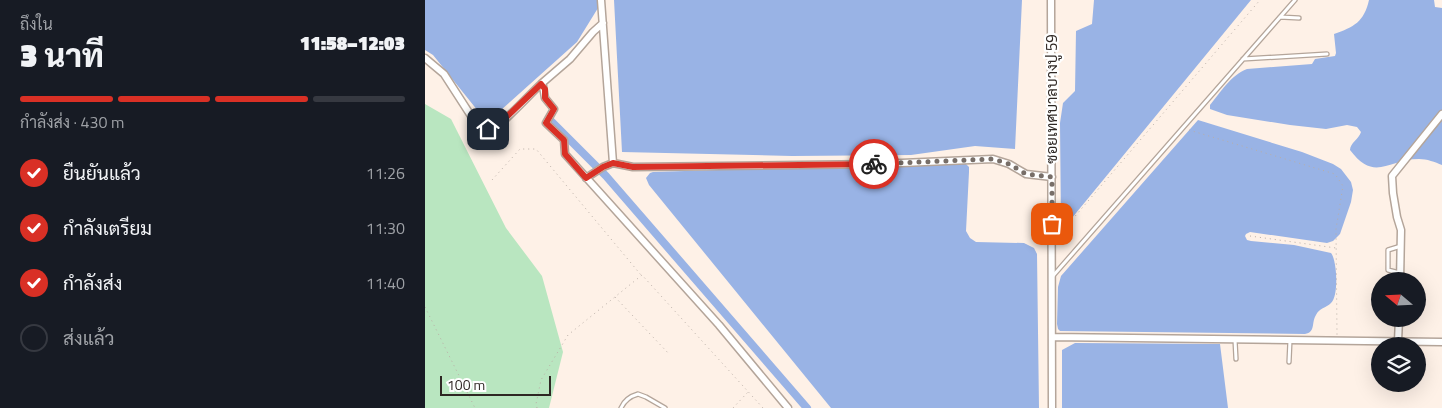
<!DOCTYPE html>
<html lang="th">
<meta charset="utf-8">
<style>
:root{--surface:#171b24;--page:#20242c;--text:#f1f3f6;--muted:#9ea1a6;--line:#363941;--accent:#d93025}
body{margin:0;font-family:"Titillium Web",Sarabun,sans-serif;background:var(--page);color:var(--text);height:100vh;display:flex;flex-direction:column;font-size:19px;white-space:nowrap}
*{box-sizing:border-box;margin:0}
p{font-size:16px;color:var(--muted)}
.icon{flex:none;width:28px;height:28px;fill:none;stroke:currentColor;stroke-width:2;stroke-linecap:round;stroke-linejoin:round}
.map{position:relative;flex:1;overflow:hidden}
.drawer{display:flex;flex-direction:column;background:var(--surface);width:425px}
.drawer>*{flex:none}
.needle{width:32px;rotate:289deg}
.buttons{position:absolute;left:946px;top:272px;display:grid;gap:10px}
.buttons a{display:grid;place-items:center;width:55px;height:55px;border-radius:50%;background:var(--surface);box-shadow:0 5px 20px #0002;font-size:25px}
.scale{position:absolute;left:15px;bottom:12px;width:111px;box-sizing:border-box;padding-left:5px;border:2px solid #2e2723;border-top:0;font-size:14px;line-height:18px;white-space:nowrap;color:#2e2723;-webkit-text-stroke:4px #fff;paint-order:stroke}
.pin{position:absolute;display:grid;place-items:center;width:42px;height:42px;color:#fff;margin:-21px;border-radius:10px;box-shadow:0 2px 8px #0006}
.courier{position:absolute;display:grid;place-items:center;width:50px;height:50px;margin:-25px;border:4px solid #d93025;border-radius:50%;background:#fff;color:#222;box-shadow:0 1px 6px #0007}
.summary em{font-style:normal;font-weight:800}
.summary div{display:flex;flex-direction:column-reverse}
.summary{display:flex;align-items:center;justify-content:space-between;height:85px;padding:0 20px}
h1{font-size:32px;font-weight:800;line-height:38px}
.bar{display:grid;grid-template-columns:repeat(4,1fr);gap:8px 5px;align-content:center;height:60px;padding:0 20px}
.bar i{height:6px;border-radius:4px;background:var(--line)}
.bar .on{background:var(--accent)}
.bar p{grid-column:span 4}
ol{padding:0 20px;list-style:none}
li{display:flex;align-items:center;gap:15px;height:55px}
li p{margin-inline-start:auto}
li .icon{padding:5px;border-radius:50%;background:var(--accent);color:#fff;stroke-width:4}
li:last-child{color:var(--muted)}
li i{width:28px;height:28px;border:2px solid var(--line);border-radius:50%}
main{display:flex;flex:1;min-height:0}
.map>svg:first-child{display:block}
</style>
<main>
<section class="drawer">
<div class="summary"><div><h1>3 นาที</h1><p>ถึงใน</p></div><em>11:58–12:03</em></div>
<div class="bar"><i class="on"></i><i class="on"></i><i class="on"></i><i></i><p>กำลังส่ง · 430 m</p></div>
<ol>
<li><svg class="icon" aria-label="check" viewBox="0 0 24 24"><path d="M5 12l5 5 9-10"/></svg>ยืนยันแล้ว<p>11:26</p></li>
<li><svg class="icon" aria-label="check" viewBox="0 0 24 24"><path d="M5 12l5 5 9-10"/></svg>กำลังเตรียม<p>11:30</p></li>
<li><svg class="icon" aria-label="check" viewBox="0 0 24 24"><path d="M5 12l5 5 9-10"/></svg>กำลังส่ง<p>11:40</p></li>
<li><i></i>ส่งแล้ว</li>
</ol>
</section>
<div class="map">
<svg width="1017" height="408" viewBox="0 0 1017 408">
<rect width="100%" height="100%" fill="#fef1e7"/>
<!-- green -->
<path fill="#b9e6c0" d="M0 104 26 119 81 228 117 276 138 352 124 408H0Z"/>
<!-- water -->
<path fill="#99b3e5" d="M0 0H172L173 8 152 42 67 118 63 119 57 116 8 55 0 50Z
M189 0H597L590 149 550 146 486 155 367 156 197 152Z
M669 0H826L642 224 636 225 635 123 638 103 650 91 651 31 667 24Z
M944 0H1009L1010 7 1017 8V165C1010 162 1002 159 994 159 963 159 950 183 925 150 925 143 934 139 936 132L932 127 922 125 901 129 865 125 802 115 785 109V105C795 93 806 75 822 69L887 64 890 59 910 56 911 53 909 34C929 27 939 22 944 0Z
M773 120 877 152 908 164 916 169 926 182 928 190 926 202 915 234 908 241 902 243 825 232 821 234 820 236 822 240 826 241 869 245 906 253C912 260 914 296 906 303 901 308 894 308 891 315 886 323 891 332 880 334L635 331 633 329 632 324 633 287 636 276Z
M539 162 544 167V172L541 231 545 238 551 242 599 243 609 248 612 254 614 408H406L224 185 221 178 225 173 228 172Z
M650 343 795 344 803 408H637V350Z"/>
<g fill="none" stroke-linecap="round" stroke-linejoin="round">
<!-- canal -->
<path stroke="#99b3e5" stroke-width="8" d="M125 120 181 176 382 408"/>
<defs>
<path id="lane" d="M855 17 874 18
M818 59 902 54
M975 273 963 270V250L976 246
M627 277 870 0
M962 319 973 323
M810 340 811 359
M864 362 865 340
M196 408C199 401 206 396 213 394L221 397 240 408"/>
<path id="street" d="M176 0 188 163
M626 0 627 408
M0 58 19 74 50 122C55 127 60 131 68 128 76 126 107 92 116 84L118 86 120 98 129 109 121 123 139 140 140 154 294 325 363 408
M116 84 145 59 168 32 178 23
M161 178 178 167 188 163 208 167 454 164 568 159 584 164 601 174 627 177
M975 281 976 230 972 217 968 193 967 176 1017 114
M627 337 1017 342
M973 341 974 319"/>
</defs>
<!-- lane casing -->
<use href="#lane" stroke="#b4a59a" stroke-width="5.5"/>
<!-- street casing -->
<use href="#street" stroke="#b4a59a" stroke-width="9"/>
<!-- path -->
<path stroke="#b9aea6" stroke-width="1" stroke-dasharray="1 4" stroke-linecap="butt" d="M764 130 910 174 918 186 911 229 912 335
M67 180 95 149H111L216 275
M634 235 835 0
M825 236 911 248
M190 297 245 355
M0 307 50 408
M112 408 111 404 116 380 143 335 217 275 338 408
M308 408 323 392"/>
<!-- lane -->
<use href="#lane" stroke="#fff" stroke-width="3"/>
<!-- street -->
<use href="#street" stroke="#fff" stroke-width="6"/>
</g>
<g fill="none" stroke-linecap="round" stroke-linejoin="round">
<!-- done -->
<path stroke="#776e68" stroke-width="5" stroke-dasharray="0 9" d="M449 164 568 159 584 164 601 174 627 177V224"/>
<!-- route -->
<path stroke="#d93025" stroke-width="6" d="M63 129 70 128 116 84 120 89V98L129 109 121 123 139 140 140 154 161 178 178 167 188 163 208 167 449 164"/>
</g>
<g text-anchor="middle" stroke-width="4.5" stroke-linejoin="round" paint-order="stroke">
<!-- street labels -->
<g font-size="15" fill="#2e2723" stroke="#fff">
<text transform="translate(627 99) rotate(-90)" y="5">ซอยเทศบาลบางปู 59</text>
</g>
</g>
</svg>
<div class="buttons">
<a><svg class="needle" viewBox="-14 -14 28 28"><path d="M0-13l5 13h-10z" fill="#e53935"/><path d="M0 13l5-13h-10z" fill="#9ea1a6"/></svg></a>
<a><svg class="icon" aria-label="layers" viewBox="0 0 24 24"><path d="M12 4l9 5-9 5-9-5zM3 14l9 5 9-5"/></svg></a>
</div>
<div class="scale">100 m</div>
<div class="pin" style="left:627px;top:224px;background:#ea580c"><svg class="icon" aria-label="bag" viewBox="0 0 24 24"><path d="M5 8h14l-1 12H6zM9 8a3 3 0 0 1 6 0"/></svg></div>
<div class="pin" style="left:63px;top:129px;background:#1f2937"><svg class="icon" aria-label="home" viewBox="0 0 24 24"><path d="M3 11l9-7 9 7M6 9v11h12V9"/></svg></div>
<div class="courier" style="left:449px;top:164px"><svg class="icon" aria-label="bike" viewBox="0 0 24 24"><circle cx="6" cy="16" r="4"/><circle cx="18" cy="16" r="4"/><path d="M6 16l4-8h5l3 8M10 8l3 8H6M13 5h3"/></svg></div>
</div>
</main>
